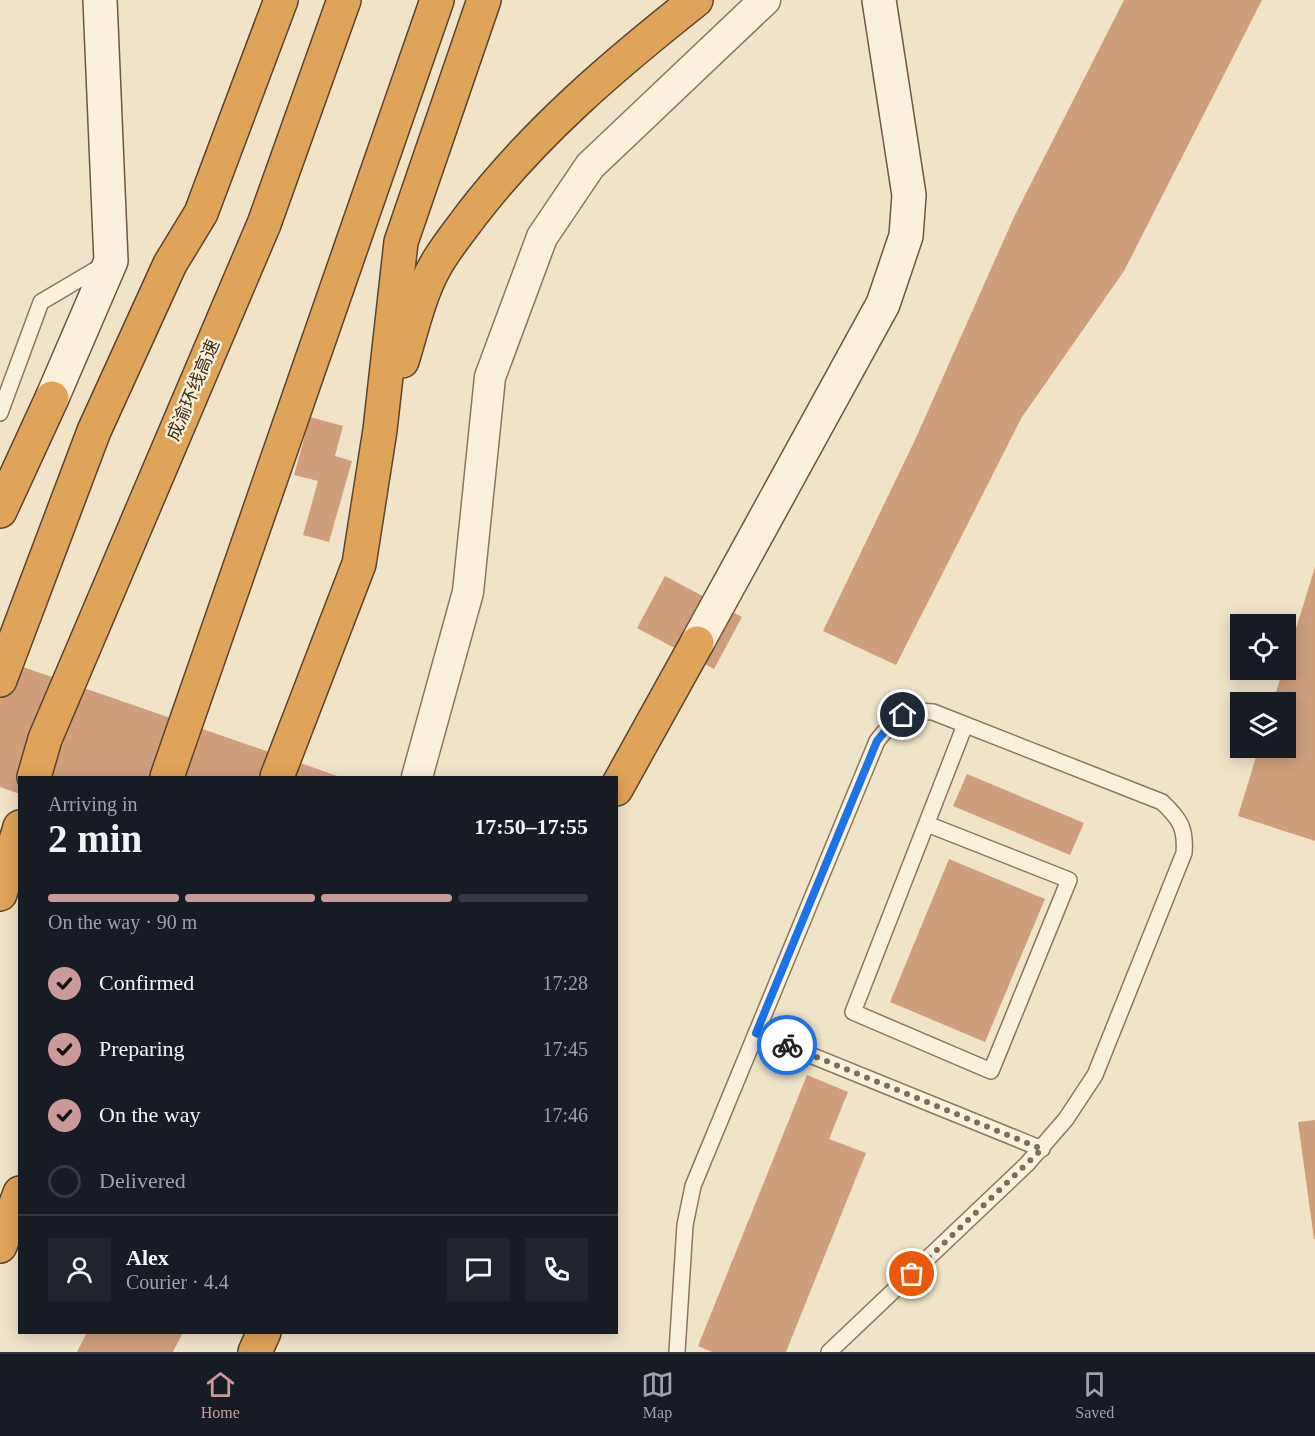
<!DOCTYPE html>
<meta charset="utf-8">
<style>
:root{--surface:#171b24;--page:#20242c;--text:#f1f3f6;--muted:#9ea1a6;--line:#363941;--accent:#cc999b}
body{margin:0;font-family:"Times New Roman","Noto Sans SC",serif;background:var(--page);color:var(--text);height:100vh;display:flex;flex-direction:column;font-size:22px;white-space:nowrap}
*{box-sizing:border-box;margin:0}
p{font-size:20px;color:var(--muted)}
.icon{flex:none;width:33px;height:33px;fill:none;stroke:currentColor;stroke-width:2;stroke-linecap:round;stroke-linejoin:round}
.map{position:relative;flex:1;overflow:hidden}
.drawer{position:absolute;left:18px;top:776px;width:600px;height:558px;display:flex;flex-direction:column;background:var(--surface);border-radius:0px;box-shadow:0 3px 15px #0003}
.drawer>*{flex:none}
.fabs{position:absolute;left:1230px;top:614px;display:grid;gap:12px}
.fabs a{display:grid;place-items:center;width:66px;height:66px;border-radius:0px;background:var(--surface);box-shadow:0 3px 15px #0003;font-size:30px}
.pin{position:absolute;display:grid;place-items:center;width:51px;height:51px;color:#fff;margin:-26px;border:3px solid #fff;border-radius:50%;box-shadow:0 2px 6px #0007}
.courier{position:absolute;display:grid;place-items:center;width:60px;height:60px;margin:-30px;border:4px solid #1a73e8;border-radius:50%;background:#fff;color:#222;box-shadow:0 2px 8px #0007}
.head em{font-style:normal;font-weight:600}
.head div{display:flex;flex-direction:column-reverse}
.head{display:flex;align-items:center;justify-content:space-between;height:102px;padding:0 30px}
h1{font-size:39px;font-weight:600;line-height:45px}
.bar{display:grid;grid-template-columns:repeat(4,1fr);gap:9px 6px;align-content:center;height:72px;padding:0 30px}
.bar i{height:8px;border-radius:4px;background:var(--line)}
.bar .selected{background:var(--accent)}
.bar p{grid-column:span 4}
.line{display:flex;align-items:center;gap:15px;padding:0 30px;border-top:2px solid var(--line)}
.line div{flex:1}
.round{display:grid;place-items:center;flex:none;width:63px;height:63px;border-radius:0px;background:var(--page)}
ol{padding:0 30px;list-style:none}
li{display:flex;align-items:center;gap:18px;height:66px}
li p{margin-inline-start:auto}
li .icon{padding:6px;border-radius:50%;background:var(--accent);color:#111;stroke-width:4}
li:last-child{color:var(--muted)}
li i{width:33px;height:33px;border:3px solid var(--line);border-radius:50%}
.dock{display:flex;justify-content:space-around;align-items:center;height:84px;border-top:2px solid var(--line);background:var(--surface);font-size:16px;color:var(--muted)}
.dock a{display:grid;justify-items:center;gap:3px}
.dock .selected{color:var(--accent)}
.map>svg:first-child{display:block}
</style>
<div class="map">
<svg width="1315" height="1352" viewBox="0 0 1315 1352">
<rect width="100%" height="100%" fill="#f0e4c8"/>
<!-- building -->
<path fill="#cf9f7d" d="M1124 0H1262L1124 271 1022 417 896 665 823 631 915 440 1014 217Z
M310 417 343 426 335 456 352 461 329 542 303 535 318 481 294 475Z
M1315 567V841L1238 816 1259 747H1286V702H1273L1283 669H1286V661Z
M665 576 742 617 714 669 637 628Z
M0 659 275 754 340 777H20V794L0 787Z
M967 774 1084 823 1070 855 953 806Z
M949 859 1045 899 985 1042 890 1002Z
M807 1075 848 1092 829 1139 866 1153 786 1352H712L698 1346Z
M1315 1120V1239H1314L1298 1122Z
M87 1332H183L173 1352H77Z"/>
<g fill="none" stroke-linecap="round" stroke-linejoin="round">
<defs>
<path id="lane" d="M0 413 41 302 102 266
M927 824 1069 880 991 1071 853 1012 965 725
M756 1033 1042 1149
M677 1352 685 1225 693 1186 877 741C892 721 906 709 933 712L1162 802C1180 819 1186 828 1184 853L1095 1075 1066 1119 1027 1164 829 1352"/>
<path id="street" d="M417 777 468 592 490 377 542 237 590 166 765 0"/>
<path id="secondary" d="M52 398 111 261 100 0
M697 643 883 304 906 236 909 195 879 0"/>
<path id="highway" d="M402 361C410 336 416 308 427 283 437 258 456 236 472 214 536 131 614 65 696 0
M0 511 52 398
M0 680 94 431 170 264 201 213 281 0
M34 777 45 739 264 224 344 0
M167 777 437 0
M277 777 359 564 380 430 401 242 484 0
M616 789 697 643
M0 894 20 827
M0 1246 20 1193
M255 1352 264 1332"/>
</defs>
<!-- lane casing -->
<use href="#lane" stroke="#8d765c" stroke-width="18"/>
<!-- street casing -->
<use href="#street" stroke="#8d765c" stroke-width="33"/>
<!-- secondary casing -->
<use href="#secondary" stroke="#6f573f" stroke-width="36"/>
<!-- highway casing -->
<use href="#highway" stroke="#5b4430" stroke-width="36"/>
<!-- lane -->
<use href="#lane" stroke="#faf1dc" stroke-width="15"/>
<!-- street -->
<use href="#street" stroke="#faf1dc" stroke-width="30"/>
<!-- secondary -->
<use href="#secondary" stroke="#faf1dc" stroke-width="33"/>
<!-- highway -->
<use href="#highway" stroke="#e0a458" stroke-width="33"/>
</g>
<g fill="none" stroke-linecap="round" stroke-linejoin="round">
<!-- done -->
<path stroke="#7c6e5b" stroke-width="6" stroke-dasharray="0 10.8" d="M787 1045 1042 1149 912 1274"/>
<!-- route -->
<path stroke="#1a73e8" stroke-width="8" d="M787 1045 756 1033 877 741 890 725 903 715"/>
</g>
<g text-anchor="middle" stroke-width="5" stroke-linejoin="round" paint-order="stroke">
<!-- street labels -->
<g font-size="18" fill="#3d2e20" stroke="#f7eed8">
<text transform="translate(193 390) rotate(-67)" y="6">成渝环线高速</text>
</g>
</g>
</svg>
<div class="fabs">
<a><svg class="icon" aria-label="locate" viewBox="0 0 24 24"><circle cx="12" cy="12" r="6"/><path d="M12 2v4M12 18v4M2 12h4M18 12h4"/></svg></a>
<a><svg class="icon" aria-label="layers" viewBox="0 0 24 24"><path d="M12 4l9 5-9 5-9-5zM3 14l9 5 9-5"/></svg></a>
</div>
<div class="pin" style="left:912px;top:1274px;background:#ea580c"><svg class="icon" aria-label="bag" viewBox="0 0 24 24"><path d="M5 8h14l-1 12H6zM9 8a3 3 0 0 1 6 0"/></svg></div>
<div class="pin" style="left:903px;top:715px;background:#1f2937"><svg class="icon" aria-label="home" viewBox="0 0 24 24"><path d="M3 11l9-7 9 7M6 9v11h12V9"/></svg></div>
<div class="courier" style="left:787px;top:1045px"><svg class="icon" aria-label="bike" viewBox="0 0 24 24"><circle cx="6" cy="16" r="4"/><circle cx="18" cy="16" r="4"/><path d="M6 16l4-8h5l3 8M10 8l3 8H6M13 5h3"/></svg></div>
<section class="drawer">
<div class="head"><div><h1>2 min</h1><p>Arriving in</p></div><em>17:50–17:55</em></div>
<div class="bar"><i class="selected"></i><i class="selected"></i><i class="selected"></i><i></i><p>On the way · 90 m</p></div>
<ol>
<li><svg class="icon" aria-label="check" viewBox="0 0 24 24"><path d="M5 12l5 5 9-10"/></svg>Confirmed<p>17:28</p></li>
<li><svg class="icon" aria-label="check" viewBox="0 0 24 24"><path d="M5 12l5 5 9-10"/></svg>Preparing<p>17:45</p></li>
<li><svg class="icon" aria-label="check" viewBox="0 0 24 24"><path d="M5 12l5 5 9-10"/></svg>On the way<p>17:46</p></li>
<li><i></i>Delivered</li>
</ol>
<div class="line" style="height:108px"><a class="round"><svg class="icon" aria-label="person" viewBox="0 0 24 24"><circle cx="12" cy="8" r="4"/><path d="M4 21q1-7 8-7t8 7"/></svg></a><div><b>Alex</b><p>Courier · 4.4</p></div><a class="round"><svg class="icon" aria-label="chat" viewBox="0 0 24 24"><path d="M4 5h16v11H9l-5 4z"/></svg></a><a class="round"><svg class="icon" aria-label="phone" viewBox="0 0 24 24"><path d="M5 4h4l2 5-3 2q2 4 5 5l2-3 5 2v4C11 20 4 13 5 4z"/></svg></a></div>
</section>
</div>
<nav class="dock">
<a class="selected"><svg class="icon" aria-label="home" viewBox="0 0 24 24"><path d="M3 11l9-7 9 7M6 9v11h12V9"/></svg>Home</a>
<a><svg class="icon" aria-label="map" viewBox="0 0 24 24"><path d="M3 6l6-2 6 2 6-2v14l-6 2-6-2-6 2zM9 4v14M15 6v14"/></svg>Map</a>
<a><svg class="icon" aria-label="saved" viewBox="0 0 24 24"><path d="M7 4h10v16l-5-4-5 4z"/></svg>Saved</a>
</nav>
